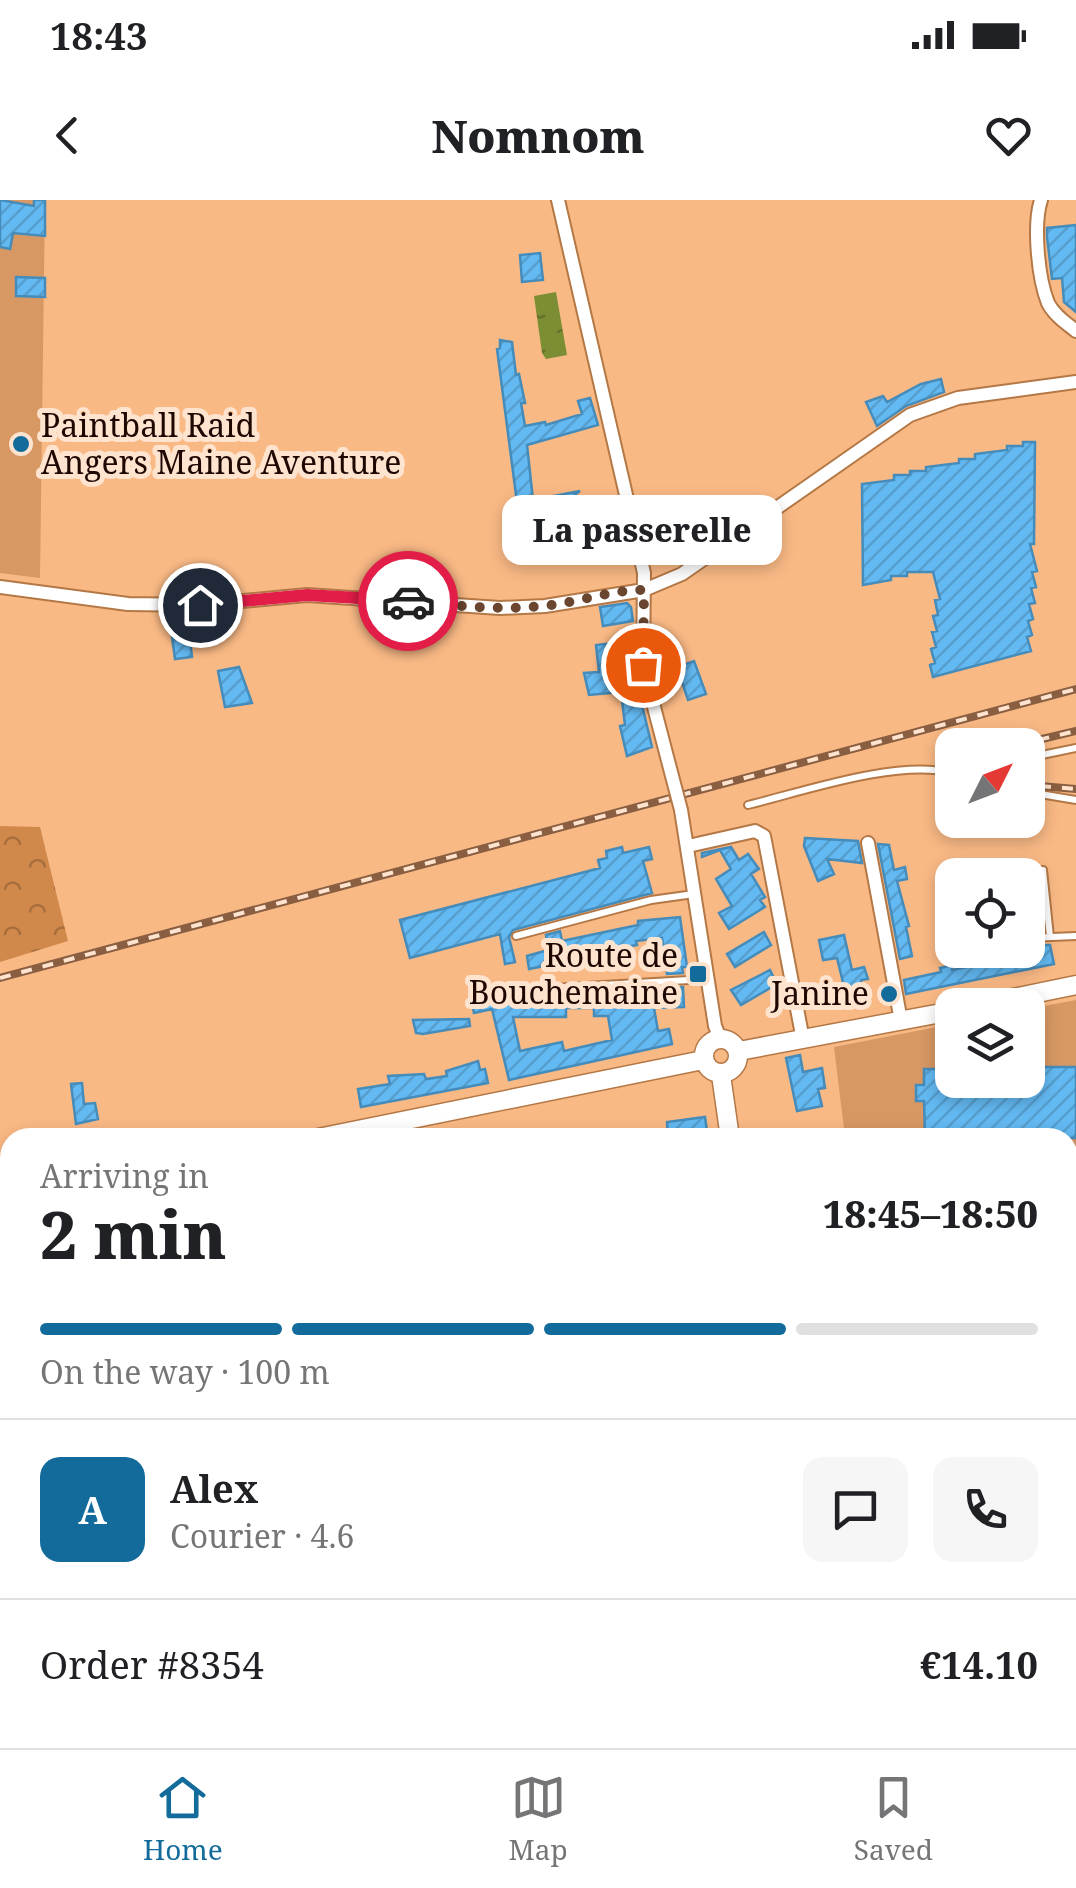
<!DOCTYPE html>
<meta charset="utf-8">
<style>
:root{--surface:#fff;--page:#f6f6f6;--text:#202124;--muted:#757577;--line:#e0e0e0;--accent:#136b9b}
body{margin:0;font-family:"Noto Serif",serif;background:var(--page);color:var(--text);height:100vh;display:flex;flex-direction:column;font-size:38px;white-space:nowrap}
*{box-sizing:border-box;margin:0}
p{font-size:32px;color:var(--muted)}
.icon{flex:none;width:55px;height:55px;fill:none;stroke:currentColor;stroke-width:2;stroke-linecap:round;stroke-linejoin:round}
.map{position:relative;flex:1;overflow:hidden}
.panel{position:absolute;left:0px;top:928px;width:1078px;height:622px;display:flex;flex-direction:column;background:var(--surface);border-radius:30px 30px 0 0;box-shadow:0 5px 15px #0003}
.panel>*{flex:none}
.needle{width:65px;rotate:48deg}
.controls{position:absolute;left:935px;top:528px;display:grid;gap:20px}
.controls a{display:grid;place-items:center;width:110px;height:110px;border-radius:20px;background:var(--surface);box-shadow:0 5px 15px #0003;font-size:50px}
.pin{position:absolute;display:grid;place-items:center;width:85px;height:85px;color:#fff;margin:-42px;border:5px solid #fff;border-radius:50%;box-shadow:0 2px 10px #0007}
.courier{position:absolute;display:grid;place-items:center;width:100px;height:100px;margin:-50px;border:8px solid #e11d48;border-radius:50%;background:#fff;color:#222;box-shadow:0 2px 12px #0007}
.bubble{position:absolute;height:70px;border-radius:20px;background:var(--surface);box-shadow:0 5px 15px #0003;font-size:32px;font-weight:800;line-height:70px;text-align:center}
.headline em{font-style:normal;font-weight:800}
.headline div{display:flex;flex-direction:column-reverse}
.headline{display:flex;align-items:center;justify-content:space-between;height:170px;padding:0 40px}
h1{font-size:65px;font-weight:800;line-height:75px}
.bar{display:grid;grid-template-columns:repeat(4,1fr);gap:15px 10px;align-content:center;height:120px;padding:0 40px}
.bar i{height:12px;border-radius:8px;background:var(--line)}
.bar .active{background:var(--accent)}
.bar p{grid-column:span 4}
.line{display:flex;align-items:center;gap:25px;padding:0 40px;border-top:2px solid var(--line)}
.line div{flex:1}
.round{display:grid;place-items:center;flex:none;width:105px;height:105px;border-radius:20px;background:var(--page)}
.status{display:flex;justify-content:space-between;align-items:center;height:70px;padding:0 50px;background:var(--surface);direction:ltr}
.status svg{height:28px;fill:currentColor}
header{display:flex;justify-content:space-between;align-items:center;height:130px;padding:0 40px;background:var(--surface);font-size:45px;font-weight:800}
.dock{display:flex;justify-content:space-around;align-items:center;height:140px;border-top:2px solid var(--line);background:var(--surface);font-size:28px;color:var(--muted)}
.dock a{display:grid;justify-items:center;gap:5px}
.dock .active{color:var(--accent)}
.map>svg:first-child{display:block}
</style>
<div class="status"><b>18:43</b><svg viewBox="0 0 49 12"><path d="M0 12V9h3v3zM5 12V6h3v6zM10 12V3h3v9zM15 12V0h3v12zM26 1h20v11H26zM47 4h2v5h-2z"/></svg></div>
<header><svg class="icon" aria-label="back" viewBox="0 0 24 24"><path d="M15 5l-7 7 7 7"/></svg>Nomnom<svg class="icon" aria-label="heart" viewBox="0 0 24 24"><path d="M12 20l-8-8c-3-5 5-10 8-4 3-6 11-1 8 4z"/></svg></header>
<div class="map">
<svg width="1076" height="1548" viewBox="0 0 1076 1548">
<defs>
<pattern id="grass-tufts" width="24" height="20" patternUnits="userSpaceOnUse" patternTransform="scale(2.5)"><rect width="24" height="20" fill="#d79864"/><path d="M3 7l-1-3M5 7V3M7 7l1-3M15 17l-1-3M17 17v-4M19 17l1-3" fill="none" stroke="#ae7a50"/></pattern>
<pattern id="forest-crowns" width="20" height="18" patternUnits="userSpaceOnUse" patternTransform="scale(2.5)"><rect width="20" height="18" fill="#d0894b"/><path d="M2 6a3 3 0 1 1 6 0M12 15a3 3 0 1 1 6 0" fill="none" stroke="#a86e3c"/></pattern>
<pattern id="water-ripples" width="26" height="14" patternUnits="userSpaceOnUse" patternTransform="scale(2.5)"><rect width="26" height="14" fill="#7c8e34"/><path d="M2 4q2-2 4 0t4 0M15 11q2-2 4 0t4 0" fill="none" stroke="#65722a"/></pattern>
<pattern id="building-hatch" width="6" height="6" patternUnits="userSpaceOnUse" patternTransform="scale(2.5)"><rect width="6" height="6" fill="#63b9f2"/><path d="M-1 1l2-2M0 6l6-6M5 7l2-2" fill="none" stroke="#569ece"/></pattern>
</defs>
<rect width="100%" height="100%" fill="#f9b985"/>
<!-- grass -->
<path fill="url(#grass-tufts)" d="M1068 1042H1076V1182H1068Z
M709 1540H848L847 1548H708Z"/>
<!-- forest -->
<path fill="url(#forest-crowns)" d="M0 626 40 627 68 741 0 762Z"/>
<!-- pitch -->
<path fill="#d79864" d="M0 0H45L40 378 0 373Z
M1076 800V1042H1068V938L845 937 834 847 952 824V880H1028V809Z"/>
<!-- water -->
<path fill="url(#water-ripples)" d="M556 92 567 155 546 159 542 153 534 96Z"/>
<!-- building -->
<path fill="url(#building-hatch)" stroke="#458cba" stroke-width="2.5" fill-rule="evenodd" d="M0 0 34 6V0H45V36L13 33 10 49 0 47Z
M1076 25V112L1064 102 1062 78 1052 79 1047 37V28Z
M540 53 543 80 522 82 520 55Z
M16 77 45 78V97L16 96Z
M500 140 512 142 516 175 519 174 525 203H521L525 226 545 222 546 225 582 214 578 201 590 198 598 225 527 245 533 300 580 291 563 304 565 314 554 316 553 312 519 318 497 149 500 148Z
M941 179 944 192 906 206 877 226 866 202 883 196 887 202 921 184Z
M1023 242H1035L1034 344H1030L1037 371 1032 372 1036 387 1031 388 1035 403 1029 404 1033 419 1028 421 1032 435 1027 437 1031 451 933 477 930 465 935 463 931 449 936 447 932 432 937 431 933 416 938 415 935 400 940 399 933 372H907V376H891V380L863 385 862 284 894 280V275H910V271H926V267L959 263V259H975V254L1007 250V246H1023Z
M627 403 631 407 633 421 603 426 600 407Z
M169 415H187L192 457 175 459Z
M632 441 633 467 652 547 627 556 620 526 625 525 621 492 589 495 584 473 599 472 596 445Z
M694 461 706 494 688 500 677 467Z
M239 467 252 503 225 507 218 471Z
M805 638 858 641 862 663 827 659 834 674 818 681 804 646Z
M878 644 889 645 894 670 905 667 907 679 897 681 909 726 906 727 912 756 900 759Z
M622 647 623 653 649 647 652 659 643 661 652 693 513 730 509 737 515 762 505 764 500 734 410 758 400 720 600 668 598 660 607 658 606 651Z
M731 647 739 660 748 654 759 669 751 674 765 697 760 700 765 707 729 729 719 713 732 706 716 679 731 669 720 650 702 657V653Z
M680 717 687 767H682L683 773 667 774 662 738 636 741 637 745 609 750 595 753 596 756 529 769 527 756 548 750 546 735 560 731 562 741 638 725V721Z
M764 732 771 745 735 767 727 754Z
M844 735 852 770 864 767 868 779 861 780 866 803 849 807 837 758 823 760 819 740Z
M1039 745H1050L1054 764 906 794 904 780 941 772 940 768 952 765V770L993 762 991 756 1028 750Z
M770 770 777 784 741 805 731 790Z
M504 784 511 806 539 805V793L636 791V798L663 797 662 788 683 787 684 807 654 808 658 831 669 829 672 844 509 880 492 809 474 813 470 795 477 794 475 785ZM566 808H594V816H608L612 840 564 851 562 842 520 851 513 817H566Z
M469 819 470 826 423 834 416 833 413 820Z
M800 855 803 872 822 868 825 888 818 889 822 906 797 911 786 858Z
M478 861 480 870 485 869 488 883 361 907 358 889 390 884 388 876 424 874 426 879 447 876 446 871Z
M1028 867H1076V938H925L924 901H916V885H924V869H952V880H1028Z
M82 883 84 904 95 903 98 919 76 924 71 884Z
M705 917 708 938H668L667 922Z"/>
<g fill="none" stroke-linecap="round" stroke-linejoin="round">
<defs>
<path id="lane" d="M1028 568 1037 556 1076 548
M1028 592 1076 600
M748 605C805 591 897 559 952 573
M1043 670 1050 737
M516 736 651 700 694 694
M1028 738 1076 736
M552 788 706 779
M1068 954H1076
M1068 1253 1076 1250"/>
<path id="street" d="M558 0 644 373 643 465 672 576
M1041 0C1033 25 1038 78 1048 103 1054 115 1066 123 1076 131
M0 387 128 404 200 405 307 395 500 408 545 406 644 390 682 374 910 215 958 198 1076 182
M681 610 715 826 720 838
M868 643 901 821
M688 646 755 631 764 636 803 840
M1068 1310H1076
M1068 1477 1076 1474
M1064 1540 1066 1548"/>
<path id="secondary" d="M979 805 1076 785
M704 856a17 17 0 1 1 34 0a17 17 0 1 1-34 0Z
M739 851 952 811
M721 875 730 938
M318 938 703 860
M0 1003 10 1001
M695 1548V1540"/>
</defs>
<!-- lane casing -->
<use href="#lane" stroke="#b47846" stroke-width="10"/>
<!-- street casing -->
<use href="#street" stroke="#b47846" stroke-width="16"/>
<!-- secondary casing -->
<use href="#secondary" stroke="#b47846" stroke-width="21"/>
<!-- lane -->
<use href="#lane" stroke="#fff" stroke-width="6"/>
<!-- street -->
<use href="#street" stroke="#fff" stroke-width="12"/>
<!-- secondary -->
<use href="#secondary" stroke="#fff" stroke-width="18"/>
<defs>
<path id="rail" d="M1017 545 1076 531
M1040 586 1076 589
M0 778 1076 489"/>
</defs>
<!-- rail casing -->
<use href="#rail" stroke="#895e41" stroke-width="8"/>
<!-- rail -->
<use href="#rail" stroke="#fee3cf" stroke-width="4" stroke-dasharray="11" stroke-linecap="butt"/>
<defs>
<path id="street-bridge" d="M672 576 681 610"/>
</defs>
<!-- street-bridge casing -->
<use href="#street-bridge" stroke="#b47846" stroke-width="16" stroke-linecap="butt"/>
<!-- street-bridge -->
<use href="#street-bridge" stroke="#fff" stroke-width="12"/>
</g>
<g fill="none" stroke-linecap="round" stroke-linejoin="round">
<!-- done -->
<path stroke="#6a452f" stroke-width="10" stroke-dasharray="0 18" d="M408 401C452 405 498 411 542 406 577 403 610 390 644 390L643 465"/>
<!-- route -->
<path stroke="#e11d48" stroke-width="12" d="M200 405 307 395 408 401"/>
</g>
<!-- markers -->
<g fill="#136b9b" stroke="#fee3cf" stroke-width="4">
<circle cx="21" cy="244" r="10"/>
<rect x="688" y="764" width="20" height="20" rx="5"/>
<circle cx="889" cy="794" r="10"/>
</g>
<g text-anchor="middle" stroke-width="10" stroke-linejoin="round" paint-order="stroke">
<!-- poi labels -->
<g font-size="32" fill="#1d0700" stroke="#fee3cf" text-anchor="end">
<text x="41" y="237" text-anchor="start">Paintball Raid<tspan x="41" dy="37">Angers Maine Aventure</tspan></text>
<text x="678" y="767">Route de<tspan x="678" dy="37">Bouchemaine</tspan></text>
<text x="869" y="805">Janine</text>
</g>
</g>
</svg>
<div class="controls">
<a><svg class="needle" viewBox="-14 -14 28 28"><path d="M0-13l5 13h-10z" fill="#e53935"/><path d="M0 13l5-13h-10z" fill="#757577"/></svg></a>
<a><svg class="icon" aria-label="locate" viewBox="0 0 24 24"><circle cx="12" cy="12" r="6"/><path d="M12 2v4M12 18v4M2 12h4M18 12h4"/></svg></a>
<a><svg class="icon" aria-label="layers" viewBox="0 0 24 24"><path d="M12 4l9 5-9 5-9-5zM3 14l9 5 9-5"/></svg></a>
</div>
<div class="pin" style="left:643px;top:465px;background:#ea580c"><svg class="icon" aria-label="bag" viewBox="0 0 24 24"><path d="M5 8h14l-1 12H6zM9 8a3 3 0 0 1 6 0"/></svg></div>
<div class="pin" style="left:200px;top:405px;background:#1f2937"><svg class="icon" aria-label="home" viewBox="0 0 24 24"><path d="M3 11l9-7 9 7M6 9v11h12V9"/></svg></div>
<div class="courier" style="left:408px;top:401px"><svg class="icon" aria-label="car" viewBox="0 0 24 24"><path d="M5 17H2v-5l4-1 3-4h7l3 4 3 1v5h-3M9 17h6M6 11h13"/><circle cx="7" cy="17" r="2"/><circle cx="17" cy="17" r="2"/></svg></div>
<div class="bubble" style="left:502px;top:295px;width:280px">La passerelle</div>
<section class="panel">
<div class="headline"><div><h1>2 min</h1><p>Arriving in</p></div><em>18:45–18:50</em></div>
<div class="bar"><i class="active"></i><i class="active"></i><i class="active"></i><i></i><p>On the way · 100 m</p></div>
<div class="line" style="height:180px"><b class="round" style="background:var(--accent);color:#fff">A</b><div><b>Alex</b><p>Courier · 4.6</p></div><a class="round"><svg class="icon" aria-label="chat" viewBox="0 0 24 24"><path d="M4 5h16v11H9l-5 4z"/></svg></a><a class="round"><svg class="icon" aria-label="phone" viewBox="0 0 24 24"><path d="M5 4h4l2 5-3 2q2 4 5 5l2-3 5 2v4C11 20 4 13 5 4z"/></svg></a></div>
<div class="line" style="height:130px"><div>Order #8354</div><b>€14.10</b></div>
</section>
</div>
<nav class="dock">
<a class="active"><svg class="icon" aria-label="home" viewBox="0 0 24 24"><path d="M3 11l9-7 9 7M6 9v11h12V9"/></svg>Home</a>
<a><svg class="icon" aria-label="map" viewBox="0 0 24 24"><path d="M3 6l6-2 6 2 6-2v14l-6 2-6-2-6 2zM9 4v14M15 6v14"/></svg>Map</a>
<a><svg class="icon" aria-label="saved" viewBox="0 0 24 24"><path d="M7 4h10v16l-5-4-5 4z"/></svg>Saved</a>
</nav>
